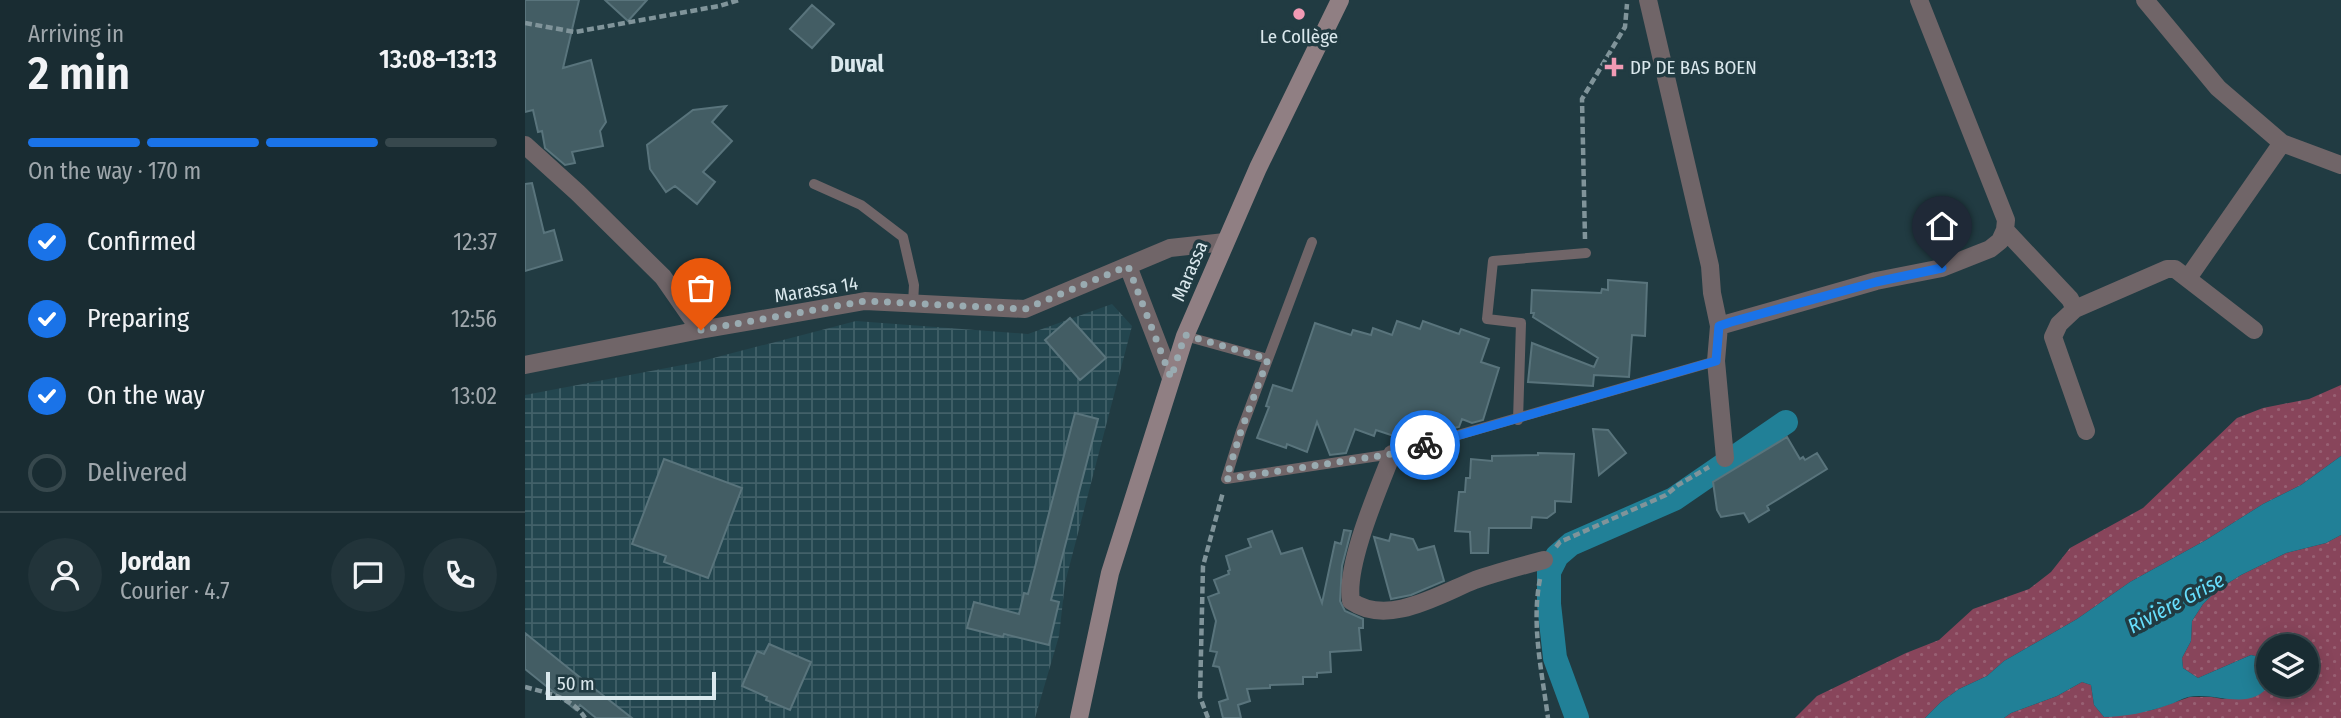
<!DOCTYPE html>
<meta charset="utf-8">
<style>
:root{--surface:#192c32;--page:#22343a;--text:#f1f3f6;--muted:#9fa7ac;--line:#37484d;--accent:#1a73e8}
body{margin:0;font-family:"Fira Sans Condensed",sans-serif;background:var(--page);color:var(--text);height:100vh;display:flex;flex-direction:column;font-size:26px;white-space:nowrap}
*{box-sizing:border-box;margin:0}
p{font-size:23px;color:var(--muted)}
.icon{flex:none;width:38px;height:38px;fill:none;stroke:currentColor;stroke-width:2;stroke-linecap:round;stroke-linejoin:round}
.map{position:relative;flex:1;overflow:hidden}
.side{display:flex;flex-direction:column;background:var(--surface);width:525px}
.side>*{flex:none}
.tools{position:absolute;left:1731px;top:634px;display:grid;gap:14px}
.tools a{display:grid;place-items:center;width:63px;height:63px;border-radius:50%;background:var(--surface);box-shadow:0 4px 18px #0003,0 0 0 2px var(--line);font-size:35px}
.scale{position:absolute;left:21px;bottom:18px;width:170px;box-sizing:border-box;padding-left:7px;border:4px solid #dae8ed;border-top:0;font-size:19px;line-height:24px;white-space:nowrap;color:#dae8ed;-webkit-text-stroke:5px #213b42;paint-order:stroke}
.pin{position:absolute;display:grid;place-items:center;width:60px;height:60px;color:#fff;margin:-72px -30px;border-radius:50% 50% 50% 0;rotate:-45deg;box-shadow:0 0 7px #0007}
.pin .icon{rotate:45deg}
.courier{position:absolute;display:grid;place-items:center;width:70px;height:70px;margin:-35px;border:5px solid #1a73e8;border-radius:50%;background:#fff;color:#222;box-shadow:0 2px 9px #0007}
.head em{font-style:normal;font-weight:600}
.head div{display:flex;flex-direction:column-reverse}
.head{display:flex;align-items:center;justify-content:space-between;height:119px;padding:0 28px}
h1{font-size:46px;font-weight:600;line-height:52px}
.bar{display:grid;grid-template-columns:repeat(4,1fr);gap:10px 7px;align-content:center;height:84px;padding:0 28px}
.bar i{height:9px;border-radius:5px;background:var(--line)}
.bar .active{background:var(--accent)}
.bar p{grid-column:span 4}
.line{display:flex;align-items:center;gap:18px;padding:0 28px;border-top:2px solid var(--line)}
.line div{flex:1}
.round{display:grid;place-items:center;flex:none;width:74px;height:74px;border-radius:37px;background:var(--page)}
ol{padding:0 28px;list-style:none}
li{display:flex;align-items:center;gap:21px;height:77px}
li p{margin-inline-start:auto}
li .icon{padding:7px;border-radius:50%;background:var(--accent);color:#fff;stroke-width:4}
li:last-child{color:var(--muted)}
li i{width:38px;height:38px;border:4px solid var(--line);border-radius:50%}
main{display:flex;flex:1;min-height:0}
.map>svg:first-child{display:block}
</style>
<main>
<section class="side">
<div class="head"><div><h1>2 min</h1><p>Arriving in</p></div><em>13:08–13:13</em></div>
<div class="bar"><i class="active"></i><i class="active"></i><i class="active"></i><i></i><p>On the way · 170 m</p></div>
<ol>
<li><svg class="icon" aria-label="check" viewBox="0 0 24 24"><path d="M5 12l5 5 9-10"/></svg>Confirmed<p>12:37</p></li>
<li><svg class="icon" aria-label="check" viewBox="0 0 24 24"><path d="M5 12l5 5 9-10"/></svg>Preparing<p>12:56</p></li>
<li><svg class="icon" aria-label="check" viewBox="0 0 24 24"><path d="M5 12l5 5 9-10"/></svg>On the way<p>13:02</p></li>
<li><i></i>Delivered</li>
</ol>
<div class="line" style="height:126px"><a class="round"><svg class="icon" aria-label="person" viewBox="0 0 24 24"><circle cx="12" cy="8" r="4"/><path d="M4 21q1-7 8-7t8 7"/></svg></a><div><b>Jordan</b><p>Courier · 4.7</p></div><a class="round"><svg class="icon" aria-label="chat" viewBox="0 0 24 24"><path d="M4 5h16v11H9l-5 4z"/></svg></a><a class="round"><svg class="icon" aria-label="phone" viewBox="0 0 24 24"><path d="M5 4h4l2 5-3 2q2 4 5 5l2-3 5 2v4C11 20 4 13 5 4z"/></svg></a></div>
</section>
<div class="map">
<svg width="1816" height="718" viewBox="0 0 1816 718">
<defs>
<pattern id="industrial-grid" width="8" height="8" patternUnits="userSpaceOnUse" patternTransform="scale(1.75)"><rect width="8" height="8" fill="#23464f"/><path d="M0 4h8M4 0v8" fill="none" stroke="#426169"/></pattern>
<pattern id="grass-dots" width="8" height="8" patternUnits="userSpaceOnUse" patternTransform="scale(1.75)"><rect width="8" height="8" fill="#88455b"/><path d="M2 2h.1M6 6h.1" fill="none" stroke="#986073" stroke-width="1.8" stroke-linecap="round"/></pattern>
</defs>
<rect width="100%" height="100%" fill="#213b42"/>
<!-- industrial -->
<path fill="url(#industrial-grid)" d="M587 304 607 326 540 583 534 636 510 718H99L0 641V395L173 362 331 321 503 334Z"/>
<!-- grass -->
<path fill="url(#grass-dots)" d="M1816 385V456L1776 485 1738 504 1681 540 1605 582 1552 619 1479 661 1462 676 1434 689 1416 702 1400 718H1270L1292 696 1381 653 1414 640 1448 609 1504 589 1526 572 1545 548 1618 508 1712 418 1738 408 1784 399Z
M1816 535V718H1479L1486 713 1532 696 1557 682 1566 685 1569 705 1579 717 1627 710 1665 697H1686L1698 699 1743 688 1745 684H1782V646H1743V659L1726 655 1673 678 1658 668 1657 658 1666 641 1667 621 1678 604 1692 590 1716 575 1761 553 1801 543Z"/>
<!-- water -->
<path fill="#218097" d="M1816 456V535L1801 543 1761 553 1716 575 1692 590 1678 604 1667 621 1666 641 1657 658 1658 668 1673 678 1726 655 1743 659V684H1745C1726 713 1690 691 1663 697 1656 699 1650 703 1643 705 1624 712 1599 717 1579 717L1569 705 1566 685 1557 682 1532 696 1486 713 1479 718H1400L1416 702 1434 689 1462 676 1479 661 1552 619 1605 582 1681 540 1738 504 1776 485Z"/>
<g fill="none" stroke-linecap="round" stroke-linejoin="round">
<!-- canal -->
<path stroke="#218097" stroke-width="24" d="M1052 718 1030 658 1024 604V572L1032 556 1046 544 1149 499 1261 422"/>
</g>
<!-- building -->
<path fill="#435d64" stroke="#59747c" stroke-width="2" d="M0 0H54L38 68 66 60 81 122 75 131 78 146 47 152 50 163 40 165 20 148 17 131 13 132 8 110 0 112Z
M80 0H122L103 21Z
M287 5 309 24 287 48 265 29Z
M201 106 187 122 207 141 178 172 190 182 172 204 150 186 141 192 125 169 122 145 168 110Z
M7 183 19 233 29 230 37 260 0 271V184Z
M1083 280 1122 283 1120 336 1107 335 1104 377 1069 375 1068 386 1003 382 1007 343 1069 367 1073 358 1008 317 1009 313H1006L1007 290 1076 293 1077 289 1083 290Z
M545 318 581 358 555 380 520 340Z
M872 321 895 329 898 321 934 334 936 329 964 339 956 362 974 368 958 420 947 423 937 419 934 427 929 428 915 423 912 430 898 425 894 434 875 428 872 437 851 430 849 436 830 429 821 453 805 455 792 422 782 452 762 444 761 448 732 438 744 407 741 406 748 385 767 391 790 323 826 335 828 330 846 335 848 328 867 335Z
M550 413 573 419 526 600 534 602 524 645 479 634 478 637 442 628 449 602 494 614 499 593 503 594Z
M1068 429 1083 430 1101 453 1074 475Z
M1262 437 1275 459 1278 457 1280 460 1292 453 1302 469 1242 506 1244 510 1224 522 1219 513 1196 517 1192 510 1188 482Z
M1013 453 1049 454 1046 502 1030 501V512L1022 518 1007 517 1006 528H964L963 553H946L945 532 930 531 934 492H940L941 478H945L946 459 967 461V456L1013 455Z
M139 459 217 488 183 578 139 562 141 556 107 544Z
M819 530 826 531 817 566 815 601 820 611 838 619V628H834L836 650 805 652 806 672 792 673V677H778V684L745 685V688L722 689 725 701 713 705 716 718H698L694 702 703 699 694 667 688 666 692 652 685 651 691 621 683 597 694 593 689 580 704 574 703 571 705 570 701 556 726 547 723 539 747 531 756 554 777 548 797 603 810 542 816 544Z
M866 534 888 539 893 550 909 546 919 581 886 595 866 599 849 537 864 541Z
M0 633 52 675 107 718H71L55 705 51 710 0 669Z
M244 644 286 662 265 710 241 700 242 697 217 686 232 651 239 654Z"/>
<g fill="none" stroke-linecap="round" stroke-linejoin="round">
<!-- path -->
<path stroke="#80949a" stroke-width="4.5" stroke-dasharray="7 3.5" stroke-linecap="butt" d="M0 23 50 32 194 6 214 0
M1060 239 1057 99 1100 27 1102 4
M1031 547 1035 542 1141 495 1153 485 1184 467
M1015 579C1006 625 1017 672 1023 718
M0 687C22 693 47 697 60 718
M683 718 675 697 678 566 698 492"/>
<!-- lane -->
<path stroke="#706568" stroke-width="10" d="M289 184 336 205 378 237 389 285 388 304
M787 242 716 431 701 479 867 454 1191 361
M660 336 743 359
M993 420 996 323 962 319 968 261 1061 253"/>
<!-- street -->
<path stroke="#706568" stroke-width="18" d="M1123 0 1185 266 1187 293 1194 326 1351 281 1417 268 1465 249 1475 241 1480 230 1481 220 1394 0
M1620 0 1693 88 1757 143 1816 165
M0 145 53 193 138 277 175 330 340 301 500 309 645 248 700 242
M1480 230 1545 299 1550 309 1534 324 1528 337 1561 431
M603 266 646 378
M1663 278 1757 143
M1550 309 1642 269H1650L1729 330
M1194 326 1191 361 1200 458
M0 365 175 330
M867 454C853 490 820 565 826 601 863 627 915 594 950 580 973 572 996 566 1019 560"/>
<!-- secondary -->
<path stroke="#907f83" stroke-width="18" d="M554 718 585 573 660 336 733 168 815 0"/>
</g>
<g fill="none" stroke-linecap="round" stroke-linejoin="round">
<!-- done -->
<path stroke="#99abb1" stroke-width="7" stroke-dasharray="0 12.6" d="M176 330 340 301 500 309 603 266 646 378 660 335 743 359 716 431 701 479 867 454 900 445"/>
<!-- route -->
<path stroke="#1a73e8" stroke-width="9" d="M900 445 1191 361 1194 326 1206 322 1351 282 1417 268"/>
</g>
<!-- markers -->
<g fill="#f19ab4" stroke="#213b42" stroke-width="2.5">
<circle cx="774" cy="14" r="7"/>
<path d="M1085.5 56.5h7v7h7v7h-7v7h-7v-7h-7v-7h7z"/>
</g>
<g text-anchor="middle" stroke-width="7" stroke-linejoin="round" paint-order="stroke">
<!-- poi labels -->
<g font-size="19" fill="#dae8ed" stroke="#213b42">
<text x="774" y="43">Le Collège</text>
<text x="1105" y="74" text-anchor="start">DP DE BAS BOEN</text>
</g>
<!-- street labels -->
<g font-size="19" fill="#dae8ed" stroke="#213b42">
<text transform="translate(664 271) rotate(-67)" y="7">Marassa</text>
<text transform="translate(291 289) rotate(-9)" y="7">Marassa 14</text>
</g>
<!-- water labels -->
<g font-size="21" font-style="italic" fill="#67defc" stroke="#213b42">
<text transform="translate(1651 603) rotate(-28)" y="7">Rivière Grise</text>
</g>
<!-- quarter labels -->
<g font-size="23" font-weight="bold" fill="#dae8ed" stroke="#213b42">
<text x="332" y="72">Duval</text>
</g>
</g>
</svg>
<div class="tools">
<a><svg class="icon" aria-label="layers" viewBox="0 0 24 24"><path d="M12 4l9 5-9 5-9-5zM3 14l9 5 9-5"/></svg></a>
</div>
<div class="scale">50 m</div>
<div class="pin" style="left:176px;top:330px;background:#ea580c"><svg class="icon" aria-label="bag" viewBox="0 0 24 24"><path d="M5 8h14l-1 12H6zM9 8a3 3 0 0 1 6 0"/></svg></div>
<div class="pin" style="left:1417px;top:268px;background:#1f2937"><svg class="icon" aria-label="home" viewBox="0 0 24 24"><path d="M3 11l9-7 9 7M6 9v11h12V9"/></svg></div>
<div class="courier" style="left:900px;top:445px"><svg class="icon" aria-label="bike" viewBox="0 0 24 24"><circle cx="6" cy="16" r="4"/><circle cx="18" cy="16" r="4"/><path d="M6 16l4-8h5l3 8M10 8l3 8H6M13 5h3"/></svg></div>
</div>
</main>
